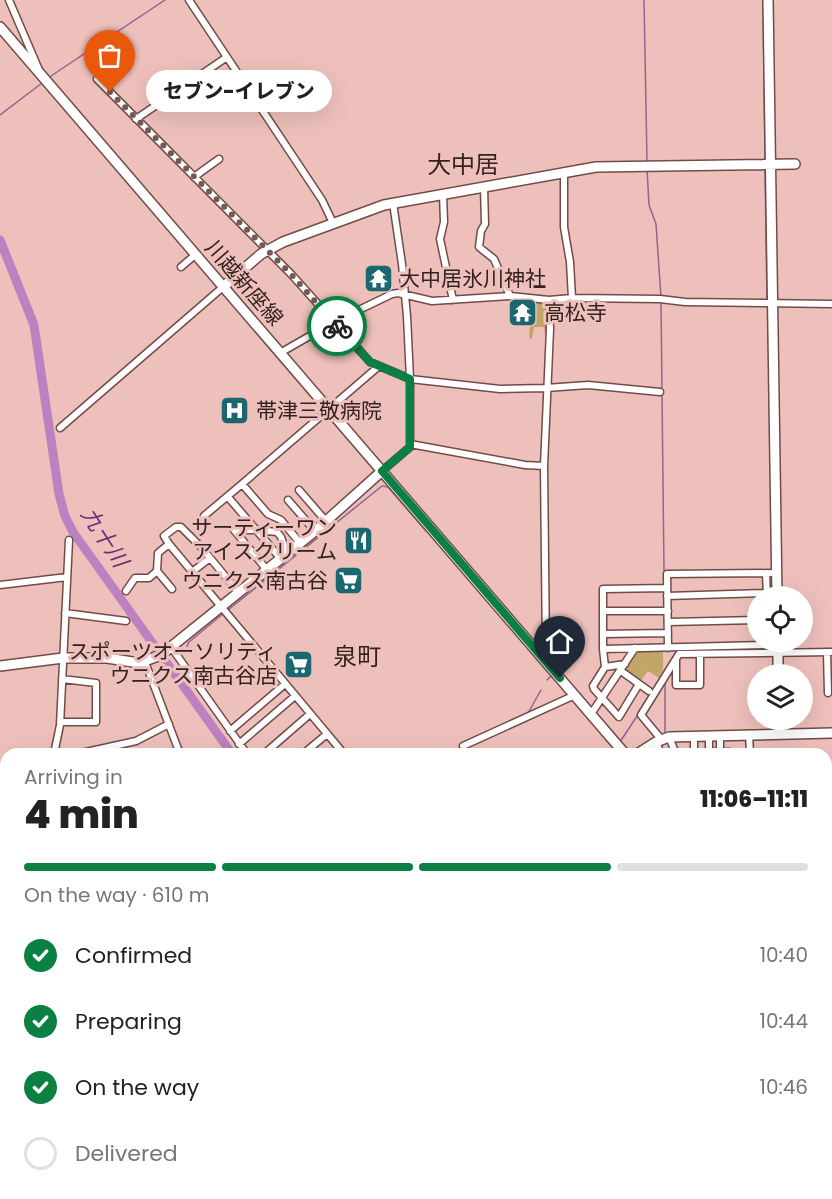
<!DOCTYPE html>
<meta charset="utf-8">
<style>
:root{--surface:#fff;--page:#f2f2f2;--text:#222;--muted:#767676;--line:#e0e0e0;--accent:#0b8043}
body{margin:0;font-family:Poppins,"Noto Sans JP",sans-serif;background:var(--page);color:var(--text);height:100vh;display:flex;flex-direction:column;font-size:22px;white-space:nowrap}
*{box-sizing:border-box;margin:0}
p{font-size:20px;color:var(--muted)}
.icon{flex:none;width:33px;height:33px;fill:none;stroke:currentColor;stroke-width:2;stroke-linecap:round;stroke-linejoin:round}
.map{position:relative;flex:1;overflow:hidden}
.details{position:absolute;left:0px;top:748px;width:832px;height:452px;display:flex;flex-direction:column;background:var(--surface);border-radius:18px 18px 0 0;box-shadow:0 6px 24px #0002}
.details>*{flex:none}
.controls{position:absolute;left:747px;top:586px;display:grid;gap:12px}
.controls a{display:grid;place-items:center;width:66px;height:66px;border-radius:50%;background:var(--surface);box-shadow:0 6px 24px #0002;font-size:30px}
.pin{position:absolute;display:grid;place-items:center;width:51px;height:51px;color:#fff;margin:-62px -26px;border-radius:50% 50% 50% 0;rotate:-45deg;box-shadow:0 0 6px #0007}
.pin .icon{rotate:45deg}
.courier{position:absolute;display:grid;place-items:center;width:60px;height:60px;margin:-30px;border:4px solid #0b8043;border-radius:50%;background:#fff;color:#222;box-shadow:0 2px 8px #0007}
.bubble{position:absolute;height:42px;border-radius:21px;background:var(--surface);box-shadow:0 6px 24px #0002;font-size:20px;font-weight:800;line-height:42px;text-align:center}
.overview em{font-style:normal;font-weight:800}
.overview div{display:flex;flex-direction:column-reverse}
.overview{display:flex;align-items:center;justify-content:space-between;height:102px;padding:0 24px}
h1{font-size:39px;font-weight:800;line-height:45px}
.bar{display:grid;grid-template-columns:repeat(4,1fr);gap:9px 6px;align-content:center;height:72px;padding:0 24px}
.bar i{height:8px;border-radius:4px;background:var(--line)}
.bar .on{background:var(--accent)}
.bar p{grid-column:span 4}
ol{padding:0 24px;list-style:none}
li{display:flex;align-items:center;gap:18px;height:66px}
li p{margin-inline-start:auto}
li .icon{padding:6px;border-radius:50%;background:var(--accent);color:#fff;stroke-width:4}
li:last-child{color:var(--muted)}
li i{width:33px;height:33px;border:3px solid var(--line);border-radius:50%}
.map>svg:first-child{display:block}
</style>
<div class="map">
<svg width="832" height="1199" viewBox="0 0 832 1199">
<rect width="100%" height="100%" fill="#eec0bb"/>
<!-- green -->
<path fill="#c2a568" d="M524 299 546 302 547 335H545L544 327H534L532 339 529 338 531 308 522 306Z
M663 650V670L659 678 648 671 640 682 624 670 636 651Z"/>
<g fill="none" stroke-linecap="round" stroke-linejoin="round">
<!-- stream -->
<path stroke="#946490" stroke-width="1.5" d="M644 0 647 161
M763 0 765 161
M48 78 165 0
M0 115 42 83
M647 169 649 205 656 224 661 297
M765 169 767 302
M661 302 664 571H666
M768 307 772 572
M772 577V597
M228 610 382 486 388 487 426 531
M773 642V649
M188 648 187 646 189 642 224 613
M547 680 551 676
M665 683V732
M528 713 541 690
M503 731 523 722
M620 742 639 713
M668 743 673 754
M450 754 463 749
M600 754 610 749"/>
<!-- river -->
<path stroke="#bd80c0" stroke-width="9" d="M0 240 34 325 59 494 65 516 73 532 232 754
M244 1199 247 1194"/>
<defs>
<path id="street" d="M9 0 39 70
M189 0 322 200 333 223
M97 79 291 274 370 362 410 379V447L382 471
M136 119 227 57
M564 172V227L570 262 572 298
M194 177 219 159
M484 187 485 224 481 231 479 247 494 259 510 296
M443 194 444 222 440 239 453 300
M393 203 402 264 407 316 410 379 500 389 546 388 588 385 660 392
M181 267 195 255
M280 353 334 322 392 294 398 293 432 301 510 296 549 300 572 298 660 299 685 302 832 304
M60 428 223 287
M410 444 525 465 544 466 546 653 544 660
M544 466 550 329 549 300
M242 484 379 366
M299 490 325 520
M228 497 281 559
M288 500 315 531
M204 516 242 484 268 514 281 520 300 543
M234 530H256L277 532 281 537 287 555
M234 530 267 570
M169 544 164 536 176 527H181L201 547 239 593
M192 572 210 558
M766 573 767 597
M0 585 67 577
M667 588 603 589V649L768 645V642
M172 589 157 571 158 553 169 544 344 754
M126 591 135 578H149L157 571
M667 596 767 593
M603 611H668
M65 613 126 621
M668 622 758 620
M603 634 668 633
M171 647 247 754
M668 648 667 574 776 573
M603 649 605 667
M827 652 828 693
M676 660V685H700V654
M145 662 180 754
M625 664 605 667 593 686 594 689 619 717 639 684
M621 671 649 691
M591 714 635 648
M60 722H96V683L62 679
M230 731 285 684
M749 734 750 754
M709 735V754
M720 735V752
M669 737 676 754
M661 739 641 715 679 654 832 652
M656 742 661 754
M239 744 295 696
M463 746 575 695
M709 752H729V754
M54 754 60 725 69 540
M77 754 136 741 169 724
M264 754 310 714
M303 754 327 734
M694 754V736
M0 788 6 787
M0 802 6 801
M0 824 6 832
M826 831 832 827
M0 919 6 918
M826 952 832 953
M826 993 832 975
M0 1038 6 1036
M826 1047 832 1070
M0 1081 6 1089
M826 1099 832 1098
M826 1129 828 1126V1118L832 1116
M826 1155 832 1156
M102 1194 105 1199
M355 1194 360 1199
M394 1194 409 1199
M480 1194 488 1199
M497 1194 500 1199
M550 1194 553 1199
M642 1194 645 1199
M731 1194 736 1199
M286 1199 290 1194
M385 1199 391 1194
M518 1199 527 1194"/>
<path id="secondary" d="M768 0 777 597
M0 27 625 754
M223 287 261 254 283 242 384 205 596 167 795 164
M778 642V675
M0 666 63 658H107L139 663 161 655 315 531 382 471
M779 720 780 733
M637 754 656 742 669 737 832 733
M827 815 830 810V805
M826 929 832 932"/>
<path id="highway" d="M0 850 6 858
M435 1194 442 1199
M447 1194 454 1199"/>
</defs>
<!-- street casing -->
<use href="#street" stroke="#724b48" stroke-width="9"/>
<!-- secondary casing -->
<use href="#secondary" stroke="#724b48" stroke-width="12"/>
<!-- highway casing -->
<use href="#highway" stroke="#fff" stroke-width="14"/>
<!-- street -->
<use href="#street" stroke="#fff" stroke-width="6"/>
<!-- secondary -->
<use href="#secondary" stroke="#fff" stroke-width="9"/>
<!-- highway -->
<use href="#highway" stroke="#ea746c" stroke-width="10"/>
<defs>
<path id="rail" d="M826 778 832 777
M0 874H6"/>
</defs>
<!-- rail casing -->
<use href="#rail" stroke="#795d5a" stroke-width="4"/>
<!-- rail -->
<use href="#rail" stroke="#eec0bb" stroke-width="1.5" stroke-dasharray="4.5" stroke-linecap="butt"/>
</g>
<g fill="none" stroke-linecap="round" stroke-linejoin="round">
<!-- done -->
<path stroke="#745956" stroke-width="6" stroke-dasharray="0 10.8" d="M110 92 291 274 337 326"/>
<!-- route -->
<path stroke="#0b8043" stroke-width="8" d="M337 326 370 362 410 379V447L382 471 560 678"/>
</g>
<!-- icons -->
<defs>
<symbol id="temple-square" viewBox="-11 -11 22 22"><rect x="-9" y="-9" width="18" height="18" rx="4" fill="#1a676f" stroke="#eec0bb"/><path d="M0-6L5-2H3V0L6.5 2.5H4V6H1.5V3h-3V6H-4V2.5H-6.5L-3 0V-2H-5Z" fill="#fff"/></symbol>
<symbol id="hospital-square" viewBox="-11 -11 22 22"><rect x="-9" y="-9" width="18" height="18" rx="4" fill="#1a676f" stroke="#eec0bb"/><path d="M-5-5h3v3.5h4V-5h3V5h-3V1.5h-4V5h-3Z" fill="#fff"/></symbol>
<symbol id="restaurant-square" viewBox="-11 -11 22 22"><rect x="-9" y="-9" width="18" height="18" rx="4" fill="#1a676f" stroke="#eec0bb"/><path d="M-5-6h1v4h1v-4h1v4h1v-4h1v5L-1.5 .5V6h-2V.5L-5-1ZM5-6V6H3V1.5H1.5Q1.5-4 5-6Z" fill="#fff"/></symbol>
<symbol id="supermarket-square" viewBox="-11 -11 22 22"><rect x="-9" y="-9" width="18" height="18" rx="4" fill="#1a676f" stroke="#eec0bb"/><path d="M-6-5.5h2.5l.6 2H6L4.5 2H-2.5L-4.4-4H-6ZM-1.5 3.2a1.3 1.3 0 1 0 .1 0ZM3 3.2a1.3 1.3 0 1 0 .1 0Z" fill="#fff"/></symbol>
</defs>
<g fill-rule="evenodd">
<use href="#temple-square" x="362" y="262" width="33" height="33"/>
<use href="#temple-square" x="506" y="296" width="33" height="33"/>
<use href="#hospital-square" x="218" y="394" width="33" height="33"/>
<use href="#restaurant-square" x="342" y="524" width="33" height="33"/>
<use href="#supermarket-square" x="332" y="564" width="33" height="33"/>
<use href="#supermarket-square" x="282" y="648" width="33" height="33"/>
</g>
<g text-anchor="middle" stroke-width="6" stroke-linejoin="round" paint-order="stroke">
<!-- poi labels -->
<g font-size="21" fill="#332220" stroke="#eec0bb" text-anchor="start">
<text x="399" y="286">大中居氷川神社</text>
<text x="544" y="320">高松寺</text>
<text x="256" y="418">帯津三敬病院</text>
<text x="337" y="535" text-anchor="end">サーティーワン<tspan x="337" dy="24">アイスクリーム</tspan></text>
<text x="328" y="588" text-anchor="end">ウニクス南古谷</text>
<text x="277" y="659" text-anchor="end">スポーツオーソリティ<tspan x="277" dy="24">ウニクス南古谷店</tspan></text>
</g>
<!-- street labels -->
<g font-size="21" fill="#332220" stroke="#eec0bb">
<text transform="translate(244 283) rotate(49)" y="7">川越新座線</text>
</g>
<!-- water labels -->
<g font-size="22" font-style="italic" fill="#722977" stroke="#eec0bb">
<text transform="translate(105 537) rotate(57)" y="8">九十川</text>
</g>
<!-- quarter labels -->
<g font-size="24" fill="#332220" stroke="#eec0bb">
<text x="463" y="173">大中居</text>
<text x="357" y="665">泉町</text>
</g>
</g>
</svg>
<div class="controls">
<a><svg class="icon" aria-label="locate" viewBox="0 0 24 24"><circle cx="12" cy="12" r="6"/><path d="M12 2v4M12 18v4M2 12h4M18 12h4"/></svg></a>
<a><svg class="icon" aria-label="layers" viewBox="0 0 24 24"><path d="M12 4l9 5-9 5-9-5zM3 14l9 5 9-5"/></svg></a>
</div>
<div class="pin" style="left:110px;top:92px;background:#ea580c"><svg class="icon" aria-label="bag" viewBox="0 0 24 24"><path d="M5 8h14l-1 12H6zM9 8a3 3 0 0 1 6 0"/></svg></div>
<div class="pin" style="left:560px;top:678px;background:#1f2937"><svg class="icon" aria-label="home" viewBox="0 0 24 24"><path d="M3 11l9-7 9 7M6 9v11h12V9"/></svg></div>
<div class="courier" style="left:337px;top:326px"><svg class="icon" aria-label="bike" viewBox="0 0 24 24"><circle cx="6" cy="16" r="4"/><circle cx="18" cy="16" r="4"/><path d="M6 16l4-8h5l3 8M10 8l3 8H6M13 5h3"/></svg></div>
<div class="bubble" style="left:146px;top:70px;width:186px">セブン-イレブン</div>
<section class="details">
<div class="overview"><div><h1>4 min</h1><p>Arriving in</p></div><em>11:06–11:11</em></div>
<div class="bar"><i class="on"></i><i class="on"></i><i class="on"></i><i></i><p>On the way · 610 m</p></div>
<ol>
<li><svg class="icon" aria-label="check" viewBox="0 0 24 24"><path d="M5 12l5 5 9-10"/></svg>Confirmed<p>10:40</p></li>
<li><svg class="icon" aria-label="check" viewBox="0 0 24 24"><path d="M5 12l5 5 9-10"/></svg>Preparing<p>10:44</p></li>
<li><svg class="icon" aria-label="check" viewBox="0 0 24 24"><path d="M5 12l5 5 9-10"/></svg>On the way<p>10:46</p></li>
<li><i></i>Delivered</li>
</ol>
</section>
</div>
